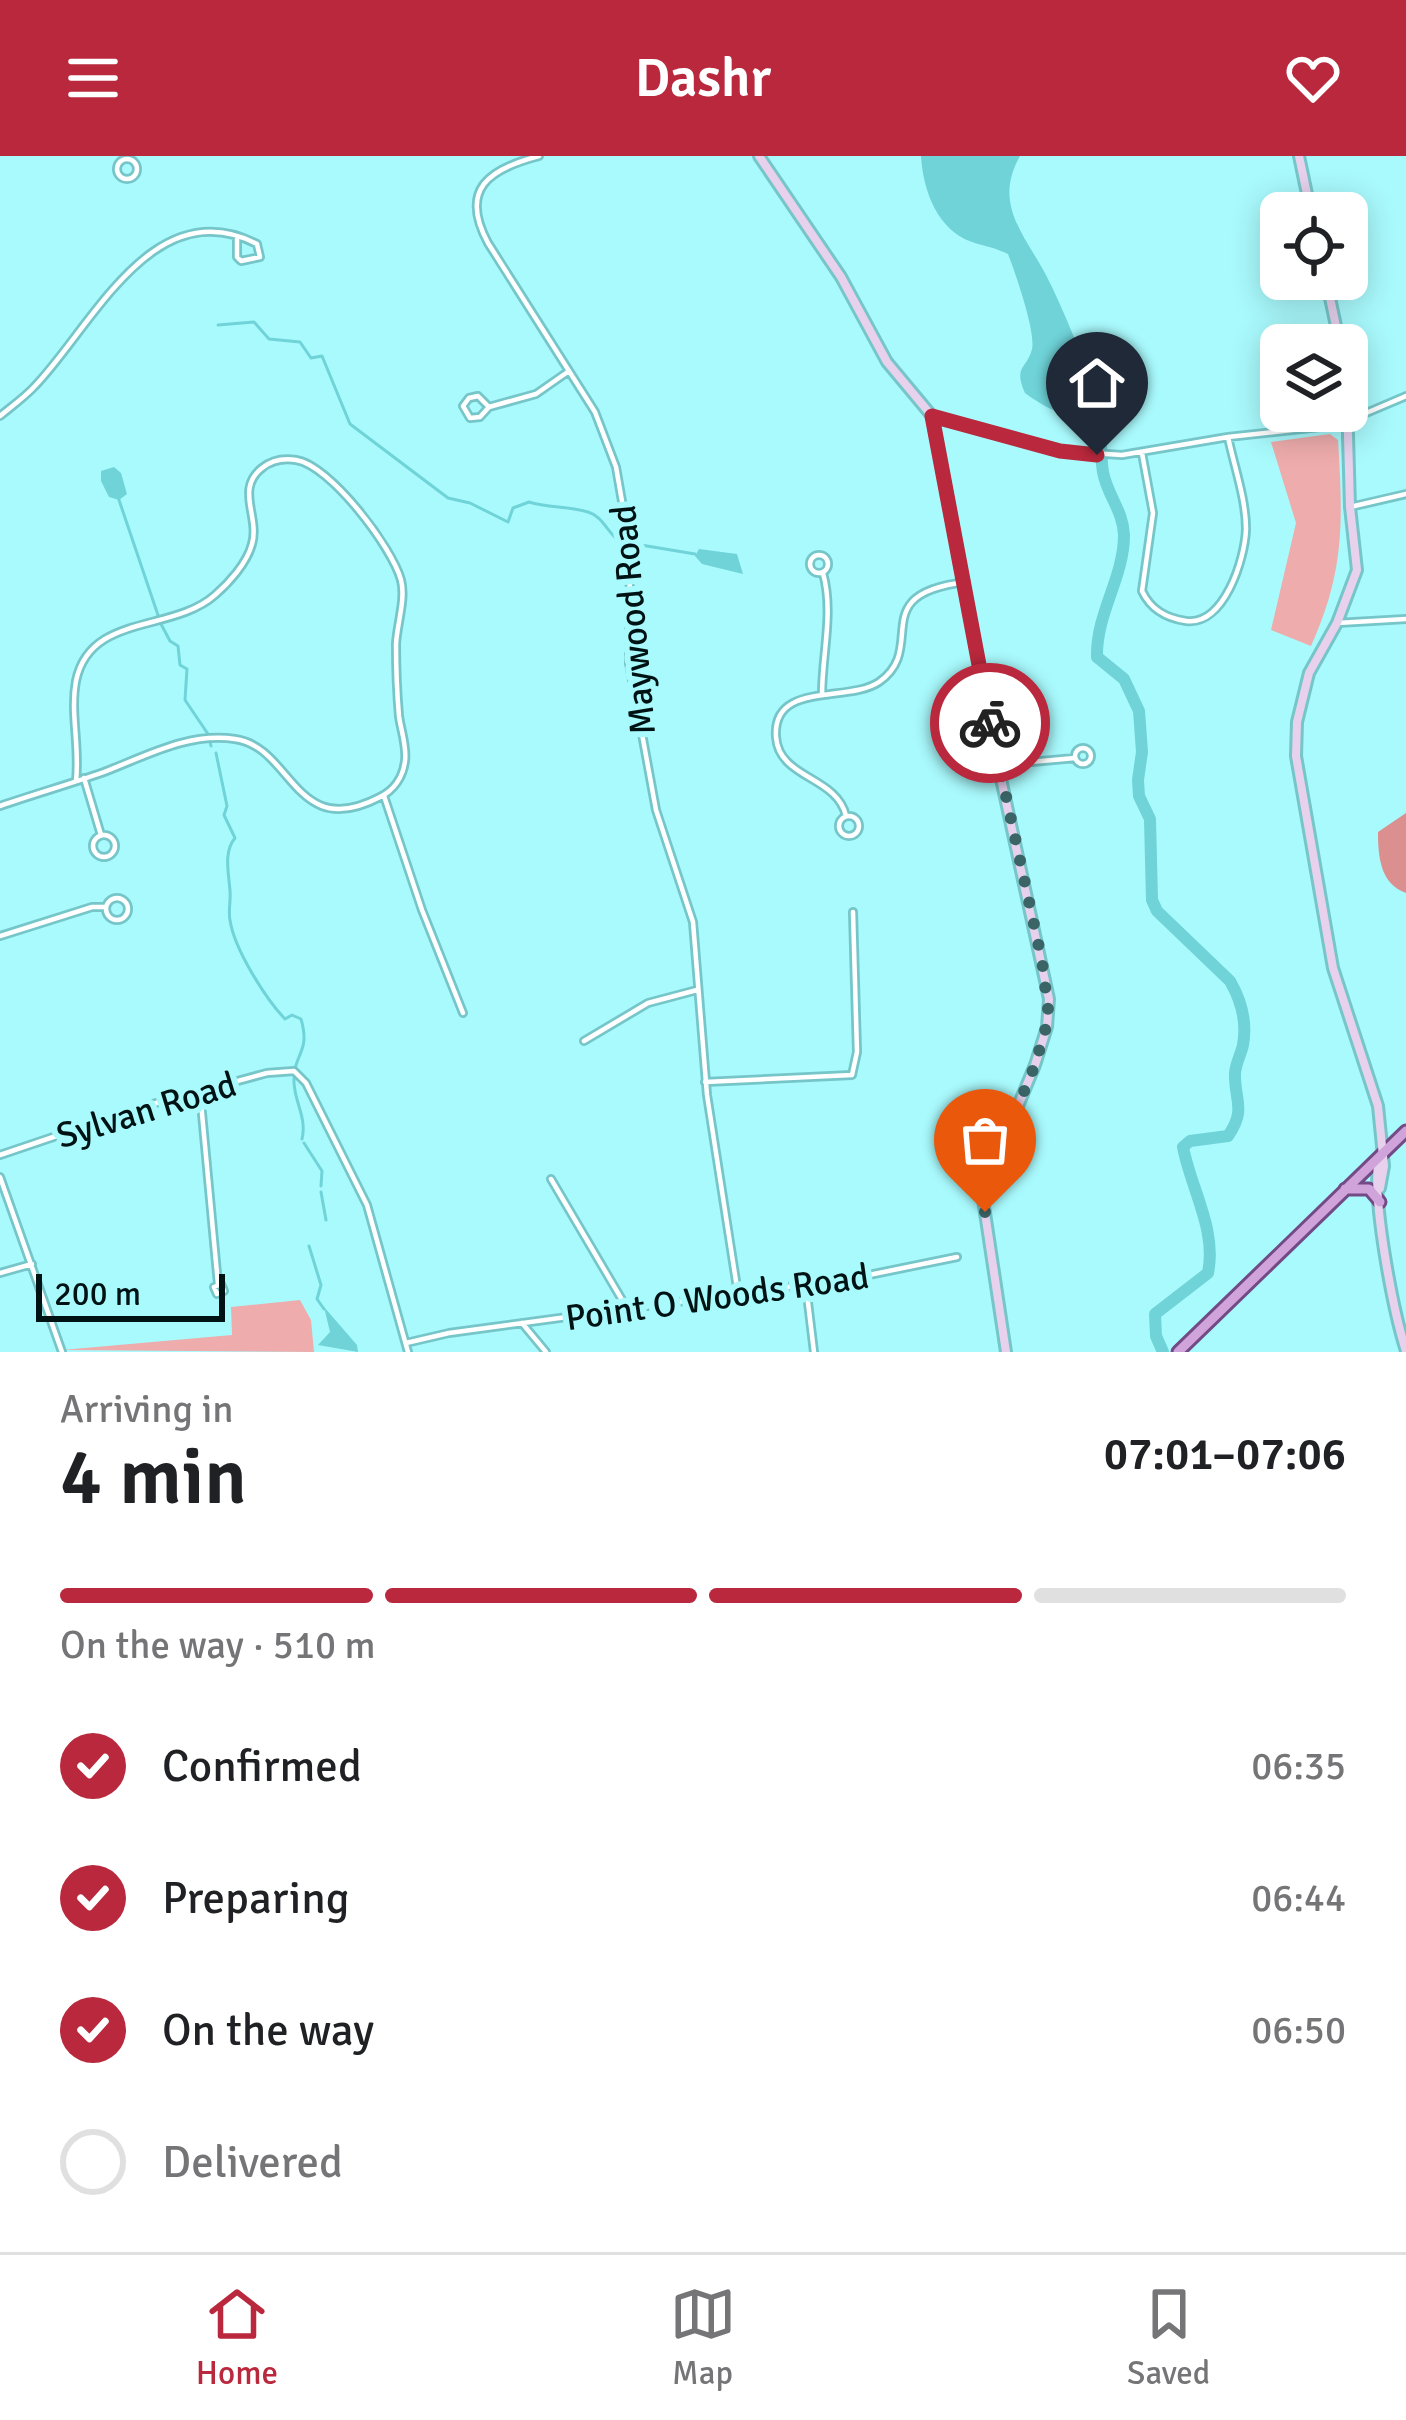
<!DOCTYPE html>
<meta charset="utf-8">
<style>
:root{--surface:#fff;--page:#f6f6f6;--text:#202124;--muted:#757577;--line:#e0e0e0;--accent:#b9283c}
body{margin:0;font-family:Signika,sans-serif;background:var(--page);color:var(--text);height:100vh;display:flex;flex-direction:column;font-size:45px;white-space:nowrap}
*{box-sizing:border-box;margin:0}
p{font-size:39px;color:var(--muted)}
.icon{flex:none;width:66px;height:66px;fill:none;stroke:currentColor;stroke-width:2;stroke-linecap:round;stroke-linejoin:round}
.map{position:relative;height:1196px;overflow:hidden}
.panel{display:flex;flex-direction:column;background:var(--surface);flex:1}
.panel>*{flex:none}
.buttons{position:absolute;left:1260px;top:36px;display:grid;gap:24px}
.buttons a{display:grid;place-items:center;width:108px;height:108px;border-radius:18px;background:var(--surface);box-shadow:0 6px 30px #0003;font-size:60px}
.scale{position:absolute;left:36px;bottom:30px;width:189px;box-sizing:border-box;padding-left:12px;border:6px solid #001314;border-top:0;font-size:33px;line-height:42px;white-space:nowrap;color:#001314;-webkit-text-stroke:9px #a9fafd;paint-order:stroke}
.pin{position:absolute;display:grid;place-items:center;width:102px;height:102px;color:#fff;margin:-123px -51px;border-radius:50% 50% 50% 0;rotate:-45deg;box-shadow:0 0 12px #0007}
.pin .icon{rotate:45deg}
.courier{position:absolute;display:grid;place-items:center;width:120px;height:120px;margin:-60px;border:9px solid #b9283c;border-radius:50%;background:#fff;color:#222;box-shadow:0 3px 15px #0007}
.headline em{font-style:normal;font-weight:600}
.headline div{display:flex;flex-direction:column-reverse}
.headline{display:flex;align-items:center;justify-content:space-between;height:204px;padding:0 60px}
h1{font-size:78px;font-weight:600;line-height:90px}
.bar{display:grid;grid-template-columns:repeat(4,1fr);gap:18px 12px;align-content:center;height:144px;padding:0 60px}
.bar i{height:15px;border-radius:9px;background:var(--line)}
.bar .active{background:var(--accent)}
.bar p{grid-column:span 4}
ol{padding:0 60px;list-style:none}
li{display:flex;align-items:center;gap:36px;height:132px}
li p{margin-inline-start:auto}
li .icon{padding:12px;border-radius:50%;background:var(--accent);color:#fff;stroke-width:4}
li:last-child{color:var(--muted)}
li i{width:66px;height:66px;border:6px solid var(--line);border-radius:50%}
header{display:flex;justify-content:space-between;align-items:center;height:156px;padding:0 60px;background:var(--accent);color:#fff;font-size:54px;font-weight:600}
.menu{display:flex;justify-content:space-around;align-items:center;height:168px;border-top:3px solid var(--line);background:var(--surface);font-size:33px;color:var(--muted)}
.menu a{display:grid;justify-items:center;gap:6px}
.menu .active{color:var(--accent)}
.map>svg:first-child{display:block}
</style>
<header><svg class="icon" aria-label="menu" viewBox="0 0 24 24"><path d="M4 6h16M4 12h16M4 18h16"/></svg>Dashr<svg class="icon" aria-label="heart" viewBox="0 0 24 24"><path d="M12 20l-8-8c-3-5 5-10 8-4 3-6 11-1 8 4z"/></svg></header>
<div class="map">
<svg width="1406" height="1196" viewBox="0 0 1406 1196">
<rect width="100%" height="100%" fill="#a9fafd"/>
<!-- green -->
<path fill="#eeacac" d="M1330 278 1338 284C1343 365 1345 415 1311 490L1271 474 1296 367 1271 286Z
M300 1144 311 1164 314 1196 62 1194 232 1179 231 1151Z"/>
<!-- forest -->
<path fill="#db8f8f" d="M1406 657V737C1380 728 1378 700 1378 676Z"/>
<!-- water -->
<path fill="#6fd3d8" d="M921 0H1020C992 49 1026 80 1047 121 1061 148 1095 226 1096 254 1074 269 1044 251 1025 237 1013 210 1027 213 1032 193 1036 176 1015 116 1008 98 996 92 984 90 972 86 937 74 923 34 921 0Z
M114 311 121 317 127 338 119 344 109 341 101 325V315Z
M699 393 737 398 743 418 702 408 695 400Z
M324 1151 357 1189 358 1196 318 1189 330 1176Z"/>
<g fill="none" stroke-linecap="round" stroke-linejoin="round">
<!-- stream -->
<path stroke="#6fd3d8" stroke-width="3" d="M218 169 254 166 269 183 300 186 311 202 322 200 350 268 448 342 470 347 508 366 513 352 529 346C548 352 568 350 588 356 605 361 608 381 625 388
M119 344 161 468 170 485 178 490 180 509 187 513 185 544 208 578 211 590
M635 388 695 398
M216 597 227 650 224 659 235 682C223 696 229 718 230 735 231 744 228 755 230 764 234 793 266 843 285 863L292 859 301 863C311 898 293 896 294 927 295 947 307 962 302 983
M304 987 322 1015 321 1030
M321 1036 326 1064
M309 1090 321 1129 317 1143 324 1153"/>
<!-- river -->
<path stroke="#6fd3d8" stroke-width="12" d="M1092 258H1100C1101 277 1100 297 1103 316 1107 339 1123 354 1124 379 1124 422 1096 457 1097 501L1124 523 1139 555 1142 596 1138 624 1139 640 1150 663 1152 744 1157 755 1230 825C1241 844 1247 867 1243 889 1241 898 1236 907 1235 917 1234 944 1247 953 1228 980L1190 985 1183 991C1191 1033 1217 1074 1208 1117L1155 1158 1156 1180 1163 1196"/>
<defs>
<path id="street" d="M539 0C489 13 459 33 488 87L595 256 616 311 630 391 629 507 656 654 693 766 707 939 738 1138
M117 13a10 10 0 1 1 20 0a10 10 0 1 1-20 0Z
M489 251 478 240 469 242 463 250 470 262 480 261 489 251 536 238 569 215
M0 260C12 250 25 241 35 230 92 171 153 34 257 88L260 101 241 105 237 101V83
M933 260 1060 295 1122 299 1228 281 1338 269 1406 240
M1142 297 1153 357 1142 435C1151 454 1166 462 1186 465 1224 470 1245 403 1246 373 1246 343 1234 310 1228 281
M1350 351 1406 338
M810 408a9 9 0 1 1 18 0a9 9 0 1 1-18 0Z
M1337 467 1406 463
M822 539C822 498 834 457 823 417
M1075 600a8 8 0 1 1 16 0a8 8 0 1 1-16 0Z
M998 609 1075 602
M84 622 101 679
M384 640 422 754 463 857
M0 650C35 638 70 628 104 616 146 600 188 576 235 583 293 591 294 686 380 641 394 634 403 621 405 605 407 590 401 575 399 560 397 537 396 511 396 488 397 468 406 443 401 424 392 391 330 309 296 304 283 302 272 304 262 312 235 333 260 361 252 388 247 407 229 427 215 439 172 477 90 457 76 525 70 557 80 591 76 625
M839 670a10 10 0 1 1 20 0a10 10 0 1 1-20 0Z
M846 660C837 620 779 623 776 581 772 525 848 547 879 526 929 491 864 438 966 426
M93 690a11 11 0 1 1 22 0a11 11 0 1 1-22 0Z
M106 753a11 11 0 1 1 22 0a11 11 0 1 1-22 0Z
M0 780 92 751H106
M584 885 648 847 697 834
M705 926 852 919 857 896 853 756
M200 936 218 1128
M0 999 145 950 267 917 294 915 306 927 367 1049 408 1196
M0 1021 62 1196
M551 1023 628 1154
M0 1117 32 1108
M221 1128 224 1135 217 1138 214 1131Z
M806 1130 814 1196
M522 1167 546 1196
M406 1187 449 1177 854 1122 957 1101"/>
<path id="secondary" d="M759 0 841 121 887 206 932 260 998 609 1049 843 1047 871 1035 909 982 1037 1006 1196
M1299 0 1311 57
M1326 123 1340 189
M1347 244 1350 351 1357 414 1337 467 1309 517 1297 566 1296 600 1333 812 1378 950 1384 1010 1380 1032
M1379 1002C1371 1041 1393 1154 1406 1195"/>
<path id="primary" d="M1345 1033H1369L1380 1046
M1178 1196 1406 975"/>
</defs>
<!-- street casing -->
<use href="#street" stroke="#76c6c9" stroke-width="10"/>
<!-- secondary casing -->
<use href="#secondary" stroke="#76c6c9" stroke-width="14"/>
<!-- primary casing -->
<use href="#primary" stroke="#724a86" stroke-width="15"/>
<!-- street -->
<use href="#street" stroke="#fff" stroke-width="4.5"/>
<!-- secondary -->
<use href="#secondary" stroke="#e7d1ed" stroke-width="8"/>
<!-- primary -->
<use href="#primary" stroke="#d0a4db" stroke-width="9"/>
</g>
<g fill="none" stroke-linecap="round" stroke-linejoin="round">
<!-- done -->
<path stroke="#3b6466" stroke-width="12" stroke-dasharray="0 21.6" d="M985 1056 982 1037 1035 909 1049 861 1042 805 990 567"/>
<!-- route -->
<path stroke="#b9283c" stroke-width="15" d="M990 567 932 260 1060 295 1097 299"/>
</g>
<g text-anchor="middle" stroke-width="12" stroke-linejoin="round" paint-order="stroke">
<!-- street labels -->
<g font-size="36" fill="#001314" stroke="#a9fafd">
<text transform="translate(632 464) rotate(-95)" y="13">Maywood Road</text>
<text transform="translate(146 953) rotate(-17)" y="13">Sylvan Road</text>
<text transform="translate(717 1140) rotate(-8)" y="13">Point O Woods Road</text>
</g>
</g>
</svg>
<div class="buttons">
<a><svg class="icon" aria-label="locate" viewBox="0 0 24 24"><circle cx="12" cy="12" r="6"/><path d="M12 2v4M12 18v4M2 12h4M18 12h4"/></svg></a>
<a><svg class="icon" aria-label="layers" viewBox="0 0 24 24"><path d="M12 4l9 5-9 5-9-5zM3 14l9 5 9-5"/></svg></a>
</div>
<div class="scale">200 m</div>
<div class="pin" style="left:985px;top:1056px;background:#ea580c"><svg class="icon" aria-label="bag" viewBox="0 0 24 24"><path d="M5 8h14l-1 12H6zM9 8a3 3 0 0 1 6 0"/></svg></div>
<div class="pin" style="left:1097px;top:299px;background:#1f2937"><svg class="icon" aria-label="home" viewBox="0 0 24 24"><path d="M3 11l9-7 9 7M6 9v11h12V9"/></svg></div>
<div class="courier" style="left:990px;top:567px"><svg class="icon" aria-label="bike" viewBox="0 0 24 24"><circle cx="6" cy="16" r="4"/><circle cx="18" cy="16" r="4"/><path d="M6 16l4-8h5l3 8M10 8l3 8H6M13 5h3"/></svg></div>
</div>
<section class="panel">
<div class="headline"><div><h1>4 min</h1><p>Arriving in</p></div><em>07:01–07:06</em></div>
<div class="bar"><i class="active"></i><i class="active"></i><i class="active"></i><i></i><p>On the way · 510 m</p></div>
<ol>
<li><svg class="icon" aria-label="check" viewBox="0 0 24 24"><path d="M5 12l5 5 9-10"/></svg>Confirmed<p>06:35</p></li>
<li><svg class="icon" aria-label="check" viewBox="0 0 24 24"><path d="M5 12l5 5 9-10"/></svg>Preparing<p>06:44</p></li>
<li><svg class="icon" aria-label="check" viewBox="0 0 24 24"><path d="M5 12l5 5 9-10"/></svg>On the way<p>06:50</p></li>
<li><i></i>Delivered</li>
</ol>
</section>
<nav class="menu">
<a class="active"><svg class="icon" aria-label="home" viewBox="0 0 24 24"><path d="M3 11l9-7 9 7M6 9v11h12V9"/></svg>Home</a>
<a><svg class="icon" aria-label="map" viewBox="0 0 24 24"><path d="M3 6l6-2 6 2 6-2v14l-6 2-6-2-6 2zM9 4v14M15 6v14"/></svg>Map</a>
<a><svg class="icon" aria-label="saved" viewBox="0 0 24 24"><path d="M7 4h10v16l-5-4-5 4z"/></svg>Saved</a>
</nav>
